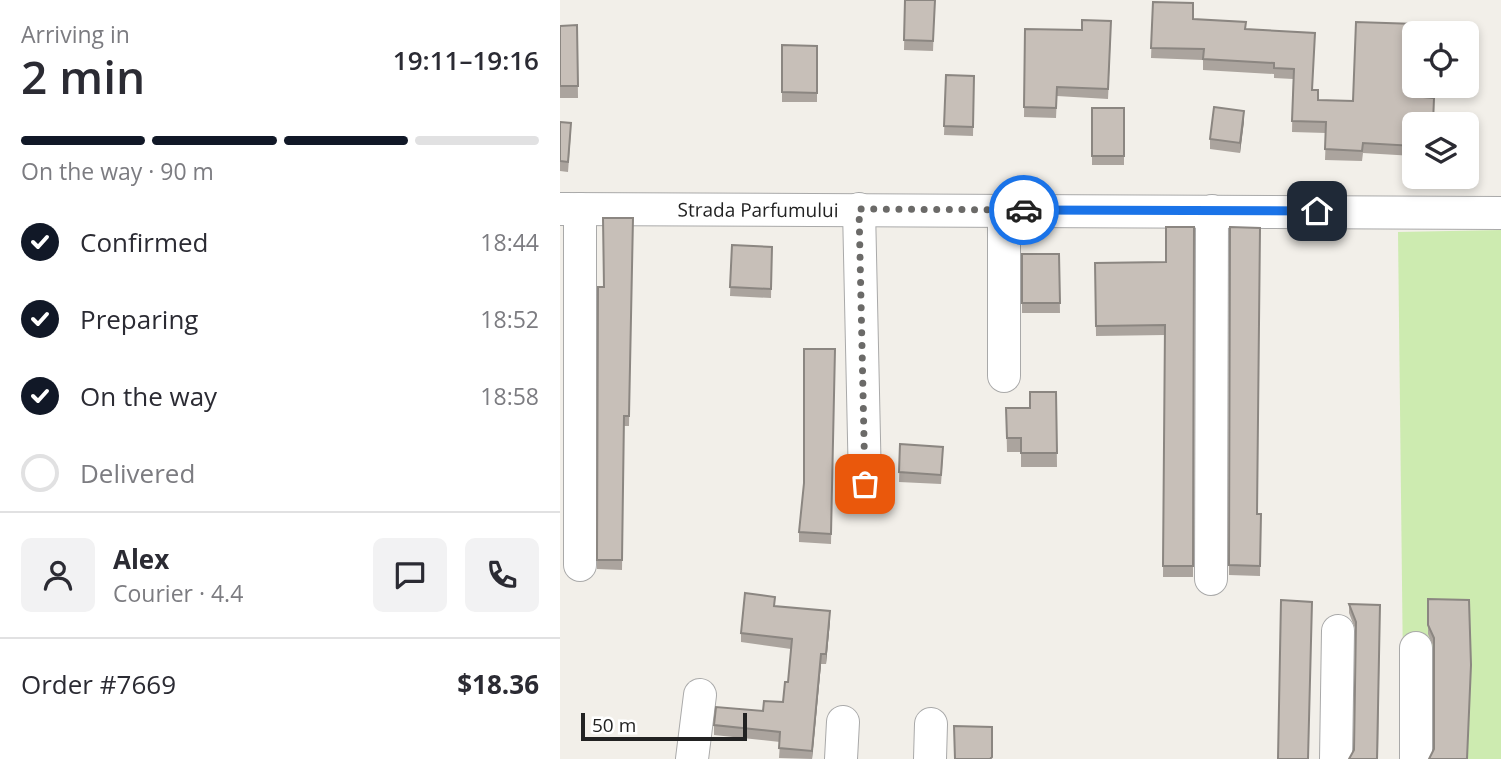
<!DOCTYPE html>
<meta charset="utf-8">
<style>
:root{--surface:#fff;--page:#f2f2f3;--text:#2b2b33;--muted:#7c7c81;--line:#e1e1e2;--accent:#111827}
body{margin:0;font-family:"Open Sans",sans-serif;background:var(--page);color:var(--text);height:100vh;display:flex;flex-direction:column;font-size:26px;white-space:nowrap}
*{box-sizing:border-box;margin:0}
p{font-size:23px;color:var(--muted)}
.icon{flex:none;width:38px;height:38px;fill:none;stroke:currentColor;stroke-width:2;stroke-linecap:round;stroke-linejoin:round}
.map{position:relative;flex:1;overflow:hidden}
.side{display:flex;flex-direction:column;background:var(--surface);width:560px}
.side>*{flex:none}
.fabs{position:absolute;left:842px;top:21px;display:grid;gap:14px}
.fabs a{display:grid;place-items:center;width:77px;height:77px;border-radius:10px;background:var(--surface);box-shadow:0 4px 10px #0003;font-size:35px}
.scale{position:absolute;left:21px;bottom:18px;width:166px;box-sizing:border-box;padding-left:7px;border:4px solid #222;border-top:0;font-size:19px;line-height:24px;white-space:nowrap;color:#222;-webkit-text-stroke:5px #fff;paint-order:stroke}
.pin{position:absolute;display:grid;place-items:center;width:60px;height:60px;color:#fff;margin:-30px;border-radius:14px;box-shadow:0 4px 10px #0006}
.courier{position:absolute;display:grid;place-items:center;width:70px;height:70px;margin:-35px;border:5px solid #1a73e8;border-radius:50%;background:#fff;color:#222;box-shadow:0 2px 9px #0007}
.headline em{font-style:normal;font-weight:600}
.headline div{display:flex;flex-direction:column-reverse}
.headline{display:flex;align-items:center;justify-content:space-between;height:119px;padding:0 21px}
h1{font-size:46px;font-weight:600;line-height:52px}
.bar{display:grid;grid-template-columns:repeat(4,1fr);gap:10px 7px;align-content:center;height:84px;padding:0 21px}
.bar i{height:9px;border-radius:5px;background:var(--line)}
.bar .on{background:var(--accent)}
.bar p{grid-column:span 4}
.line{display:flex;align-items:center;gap:18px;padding:0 21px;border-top:2px solid var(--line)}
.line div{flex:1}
.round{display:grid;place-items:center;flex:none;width:74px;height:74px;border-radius:10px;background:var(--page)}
ol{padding:0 21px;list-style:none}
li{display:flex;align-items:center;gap:21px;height:77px}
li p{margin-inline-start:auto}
li .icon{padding:7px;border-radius:50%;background:var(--accent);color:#fff;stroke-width:4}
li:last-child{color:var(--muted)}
li i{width:38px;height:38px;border:4px solid var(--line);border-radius:50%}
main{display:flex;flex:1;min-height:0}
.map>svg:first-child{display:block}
</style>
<main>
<section class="side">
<div class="headline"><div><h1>2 min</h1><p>Arriving in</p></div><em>19:11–19:16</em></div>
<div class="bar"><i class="on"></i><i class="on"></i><i class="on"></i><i></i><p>On the way · 90 m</p></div>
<ol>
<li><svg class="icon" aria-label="check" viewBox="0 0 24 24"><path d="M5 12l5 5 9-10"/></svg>Confirmed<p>18:44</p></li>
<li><svg class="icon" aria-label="check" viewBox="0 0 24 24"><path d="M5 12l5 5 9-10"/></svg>Preparing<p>18:52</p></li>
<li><svg class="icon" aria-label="check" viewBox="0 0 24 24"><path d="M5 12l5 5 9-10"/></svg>On the way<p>18:58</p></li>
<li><i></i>Delivered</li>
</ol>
<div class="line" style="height:126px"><a class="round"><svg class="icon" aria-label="person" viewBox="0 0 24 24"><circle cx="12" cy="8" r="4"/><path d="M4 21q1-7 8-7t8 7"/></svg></a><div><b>Alex</b><p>Courier · 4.4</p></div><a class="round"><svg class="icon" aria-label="chat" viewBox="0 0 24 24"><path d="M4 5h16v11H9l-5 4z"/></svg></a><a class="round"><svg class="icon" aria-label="phone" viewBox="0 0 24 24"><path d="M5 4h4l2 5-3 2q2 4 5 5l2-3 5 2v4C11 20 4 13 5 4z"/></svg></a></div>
<div class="line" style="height:91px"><div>Order #7669</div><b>$18.36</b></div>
</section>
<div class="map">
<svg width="941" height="759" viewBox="0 0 941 759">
<rect width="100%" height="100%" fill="#f2efe9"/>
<!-- grass -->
<path fill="#cdebb0" d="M941 230V759H844L838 232Z"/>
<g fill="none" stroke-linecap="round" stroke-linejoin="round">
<defs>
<g id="minor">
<path id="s1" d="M0 209 941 213"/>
<path d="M299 209 305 484"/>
<path d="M444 209V376"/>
<path d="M20 565V209"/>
<path d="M651 579 652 211"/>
<path d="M856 648V759"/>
<path d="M132 759 140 695"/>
<path d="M281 759 283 722"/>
<path d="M370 759 371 724"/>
<path d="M776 759 778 631"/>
</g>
</defs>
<!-- minor casing -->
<use href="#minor" stroke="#a9a9a9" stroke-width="34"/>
<!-- minor -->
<use href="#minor" stroke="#fff" stroke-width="32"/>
</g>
<!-- wall -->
<path fill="#aba49e" d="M345 0H375L373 51 344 50Z
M593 2 633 19 686 29 755 33 752 90 758 100 793 101 854 97 874 98 873 124H854V156L803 153 802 161 765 160 766 133 732 132 733 79 714 78V74L643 70V60L591 58Z
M17 25 18 98H0V26Z
M465 29 551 31 548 99 497 96 496 118 464 117Z
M222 45 257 46V102H222Z
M386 75 414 76 413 136 384 135Z
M532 108H564V165H532Z
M684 121 680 153 650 149V139Z
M0 122 11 132 8 172 0 171Z
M73 218 69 426H64L62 570 37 569 38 287H44Z
M634 227 633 577H603L605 335 536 336 535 263 606 262Z
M670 227 697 514H701L700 576 669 575Z
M172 245 212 247 211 298 170 296Z
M462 254H499L500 313H462Z
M275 349 271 544 239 542V532Z
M496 392 497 467H461V452H447L446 408H470Z
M340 444 383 456 381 484 339 482Z
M868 599 909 600 874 648 868 634Z
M789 604 820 605 818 759 794 750 796 631 789 613Z
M215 606 270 621 266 664H261L252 759 219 758 220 742 154 735V725L203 711 223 702 228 682 231 649 181 642V633Z"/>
<!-- shaded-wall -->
<path fill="#8b8681" d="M684 111V121L680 153V143Z
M270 611V621L266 664V654Z
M261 654V664L252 759V751Z"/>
<!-- building -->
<path fill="#c7bfb8" stroke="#8b8681" stroke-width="2" d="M345 0H375L373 41 344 40Z
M593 2 633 3V19L686 22 685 29 755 33 752 90H758V100L793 101 796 22 856 24 855 33H854L853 96 874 98 873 124H854V146L803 143 802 151 765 149 766 122 732 121 734 69 714 68V63L643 59 644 49 591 48Z
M522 20 551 21 548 89 497 87 496 108 464 107 465 29 522 30Z
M17 25 18 86H0V26Z
M222 45 257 46V93L222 92Z
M386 75 414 76 413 127 384 126Z
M654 107 684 111 680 143 650 139Z
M532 108H564V156H532Z
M0 122 11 123 8 162 0 161Z
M43 218H73L69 416H64L62 560H37L38 287H44Z
M606 227H634L633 566H603L605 325 536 326 535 263 606 262Z
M670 227 700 228 697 514H701L700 566 669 565Z
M172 245 212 247 211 289 170 287Z
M462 254H499L500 303H462Z
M244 349H275L271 534 239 532 244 483Z
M470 392H496L497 453H461V438H447L446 408H470Z
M340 444 383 447 381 475 339 472Z
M185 593 215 597 214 606 270 611 266 654H261L252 751 219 748 220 732 154 725 156 707 203 711 204 701 223 702 225 682H228L232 639 181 633Z
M868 599 909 600 911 665 907 759H869L874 749V638L868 625Z
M721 600 752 602 748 759H718Z
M789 604 820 605 817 759H789L794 750 796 622Z
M394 726 432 727V757L430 759H395Z"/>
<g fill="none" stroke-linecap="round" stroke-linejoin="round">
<!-- done -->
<path stroke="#6b6a68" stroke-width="7" stroke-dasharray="0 12.6" d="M305 484 299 209 464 210"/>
<!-- route -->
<path stroke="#1a73e8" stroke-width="9" d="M464 210 757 211"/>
</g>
<g text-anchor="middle" stroke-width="5" stroke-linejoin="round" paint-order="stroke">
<!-- street labels -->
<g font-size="19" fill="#222" stroke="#fff">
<text dy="7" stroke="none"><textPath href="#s1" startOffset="198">Strada Parfumului</textPath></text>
</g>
</g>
</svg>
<div class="fabs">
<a><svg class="icon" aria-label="locate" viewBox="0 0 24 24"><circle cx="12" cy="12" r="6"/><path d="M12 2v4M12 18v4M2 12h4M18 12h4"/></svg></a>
<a><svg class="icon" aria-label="layers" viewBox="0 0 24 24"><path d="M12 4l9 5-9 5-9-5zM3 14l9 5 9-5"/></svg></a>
</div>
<div class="scale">50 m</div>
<div class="pin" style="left:305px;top:484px;background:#ea580c"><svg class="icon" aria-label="bag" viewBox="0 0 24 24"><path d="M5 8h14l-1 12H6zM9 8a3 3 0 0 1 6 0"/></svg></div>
<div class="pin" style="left:757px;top:211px;background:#1f2937"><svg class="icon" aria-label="home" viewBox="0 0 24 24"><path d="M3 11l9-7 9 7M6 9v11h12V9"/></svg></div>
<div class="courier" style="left:464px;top:210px"><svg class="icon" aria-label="car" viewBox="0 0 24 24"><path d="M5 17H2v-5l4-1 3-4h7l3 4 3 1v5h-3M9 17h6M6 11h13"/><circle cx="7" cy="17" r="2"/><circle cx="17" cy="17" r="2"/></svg></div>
</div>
</main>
